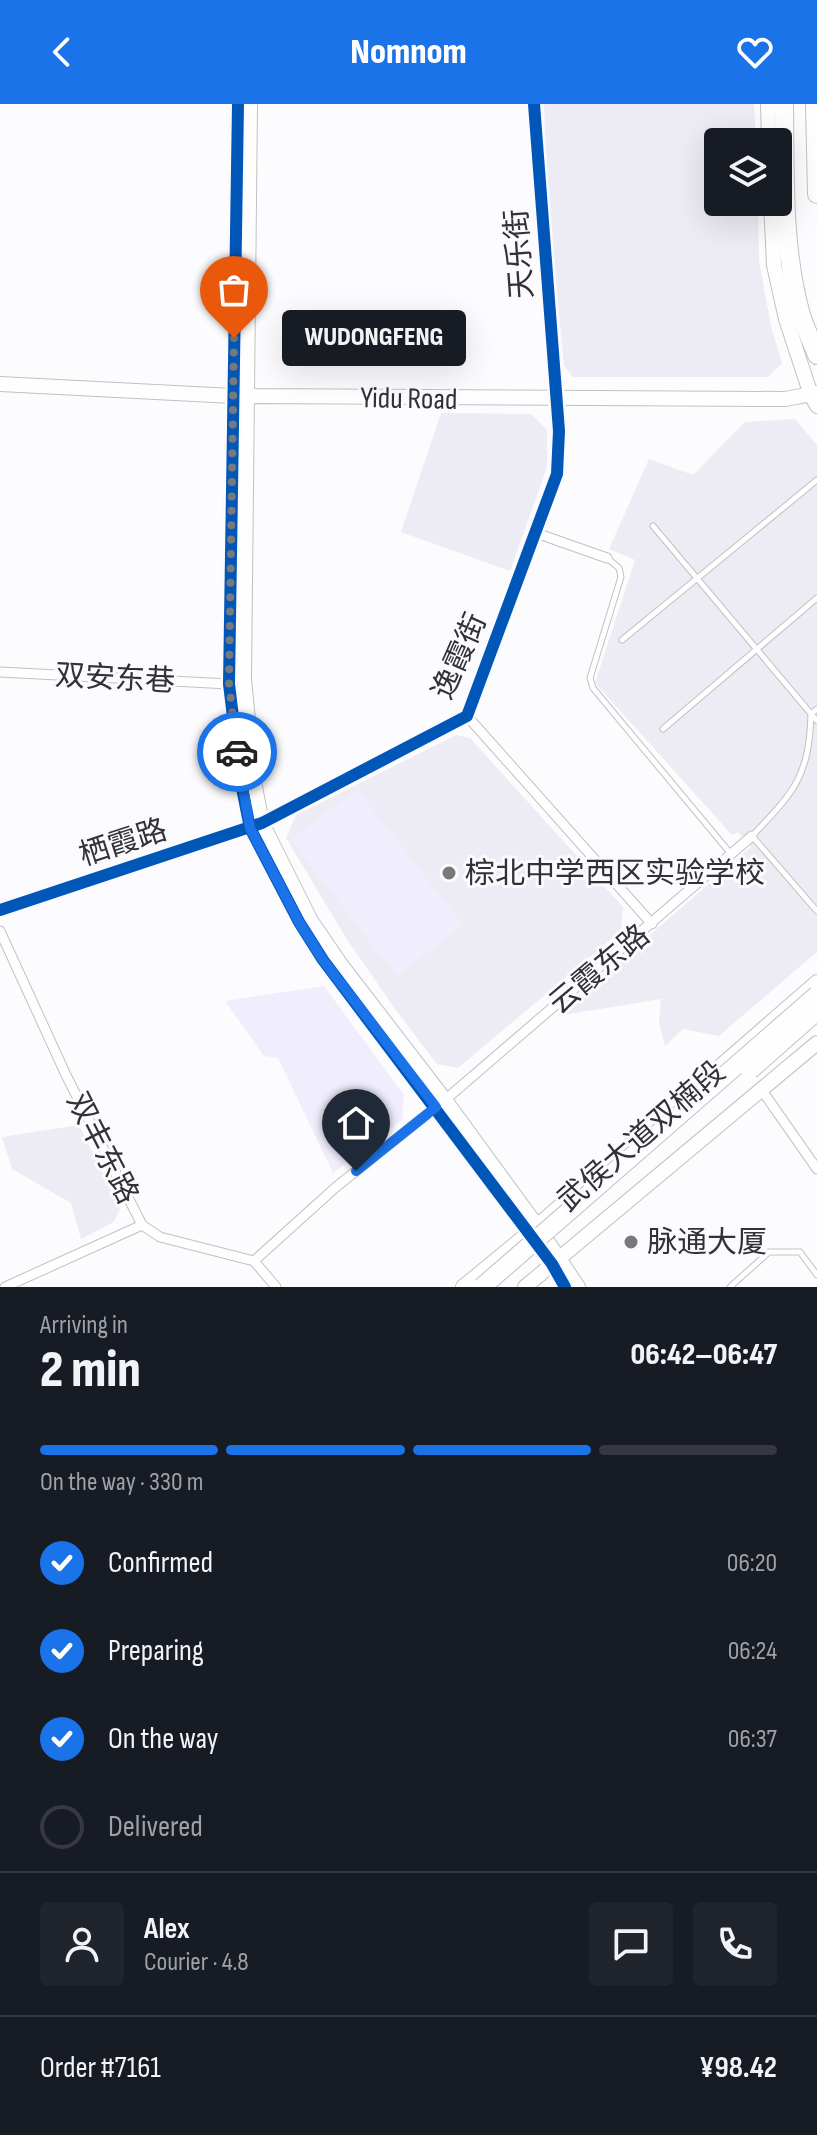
<!DOCTYPE html>
<meta charset="utf-8">
<style>
:root{--surface:#171b24;--page:#20242c;--text:#f1f3f6;--muted:#9ea1a6;--line:#363941;--accent:#1a73e8}
body{margin:0;font-family:"Sofia Sans Condensed","Noto Sans SC",sans-serif;background:var(--page);color:var(--text);height:100vh;display:flex;flex-direction:column;font-size:30px;white-space:nowrap}
*{box-sizing:border-box;margin:0}
p{font-size:26px;color:var(--muted)}
.icon{flex:none;width:44px;height:44px;fill:none;stroke:currentColor;stroke-width:2;stroke-linecap:round;stroke-linejoin:round}
.map{position:relative;height:1183px;overflow:hidden}
.panel{display:flex;flex-direction:column;background:var(--surface);flex:1}
.panel>*{flex:none}
.buttons{position:absolute;left:704px;top:24px;display:grid;gap:16px}
.buttons a{display:grid;place-items:center;width:88px;height:88px;border-radius:8px;background:var(--surface);box-shadow:0 8px 32px #0002;font-size:40px}
.pin{position:absolute;display:grid;place-items:center;width:68px;height:68px;color:#fff;margin:-82px -34px;border-radius:50% 50% 50% 0;rotate:-45deg;box-shadow:0 0 8px #0007}
.pin .icon{rotate:45deg}
.courier{position:absolute;display:grid;place-items:center;width:80px;height:80px;margin:-40px;border:6px solid #1a73e8;border-radius:50%;background:#fff;color:#222;box-shadow:0 2px 10px #0007}
.bubble{position:absolute;height:56px;border-radius:8px;background:var(--surface);box-shadow:0 8px 32px #0002;font-size:26px;font-weight:800;line-height:56px;text-align:center}
.summary em{font-style:normal;font-weight:800}
.summary div{display:flex;flex-direction:column-reverse}
.summary{display:flex;align-items:center;justify-content:space-between;height:136px;padding:0 40px}
h1{font-size:52px;font-weight:800;line-height:60px}
.bar{display:grid;grid-template-columns:repeat(4,1fr);gap:12px 8px;align-content:center;height:96px;padding:0 40px}
.bar i{height:10px;border-radius:6px;background:var(--line)}
.bar .on{background:var(--accent)}
.bar p{grid-column:span 4}
.line{display:flex;align-items:center;gap:20px;padding:0 40px;border-top:2px solid var(--line)}
.line div{flex:1}
.round{display:grid;place-items:center;flex:none;width:84px;height:84px;border-radius:8px;background:var(--page)}
ol{padding:0 40px;list-style:none}
li{display:flex;align-items:center;gap:24px;height:88px}
li p{margin-inline-start:auto}
li .icon{padding:8px;border-radius:50%;background:var(--accent);color:#fff;stroke-width:4}
li:last-child{color:var(--muted)}
li i{width:44px;height:44px;border:4px solid var(--line);border-radius:50%}
header{display:flex;justify-content:space-between;align-items:center;height:104px;padding:0 40px;background:var(--accent);color:#fff;font-size:36px;font-weight:800}
.map>svg:first-child{display:block}
</style>
<header><svg class="icon" aria-label="back" viewBox="0 0 24 24"><path d="M15 5l-7 7 7 7"/></svg>Nomnom<svg class="icon" aria-label="heart" viewBox="0 0 24 24"><path d="M12 20l-8-8c-3-5 5-10 8-4 3-6 11-1 8 4z"/></svg></header>
<div class="map">
<svg width="817" height="1183" viewBox="0 0 817 1183">
<rect width="100%" height="100%" fill="#fcfbfd"/>
<!-- built -->
<path fill="#edecf4" d="M544 0H754L756 38H718V98H758L759 157 771 222 782 259 768 273H573L564 262 547 86Z
M441 309 531 310 547 326V363L510 467 401 428Z
M795 315 817 341V848L719 932 683 925 665 942 659 919 661 895 557 912 751 743 738 728 732 731 595 579 635 456 609 445 649 355 693 371 745 318Z
M456 631 470 634 623 803 621 827 458 964 437 960 395 905 348 837 286 734 296 711Z
M79 1021 120 1104 114 1118 81 1135 71 1099 12 1065 2 1033Z"/>
<!-- green -->
<path fill="#f0eefc" d="M357 685 463 821 397 872 291 736Z
M324 882 404 991 402 1016 333 1069 278 954 264 952 225 897Z"/>
<g fill="none" stroke-linecap="round" stroke-linejoin="round">
<defs>
<path id="lane" d="M653 422 817 617
M607 454 619 464 621 473 590 574 593 584 731 750
M622 536 817 376
M817 605 811 610C809 673 794 688 752 732L817 807
M663 625 817 494
M730 1183 769 1148H800L817 1171"/>
<path id="street" d="M536 429 607 454
M0 568 229 580
M467 612 652 820
M0 806 262 719 467 612 557 370 559 327 534 0
M0 827 66 971 142 1121 160 1133 254 1157 276 1183
M761 985 817 1065
M254 1157 336 1083 445 996 752 732
M5 1183 142 1121"/>
<path id="secondary" d="M238 0 229 580 241 679 250 724 299 818 323 856 552 1160 565 1183
M250 0 244 575 254 678 262 719 311 817 342 862 445 996 537 1122 578 1183
M768 0 769 38
M771 98 774 161 786 215 811 291 817 302
M0 280 233 292 785 295 817 289"/>
<path id="primary" d="M463 1183 537 1122 817 878
M525 1183 817 939"/>
<path id="highway" d="M784 0C785 70 782 143 801 211 805 224 812 238 817 251
M815 0 817 90"/>
</defs>
<!-- lane casing -->
<use href="#lane" stroke="#c1c1c3" stroke-width="7"/>
<!-- street casing -->
<use href="#street" stroke="#c1c1c3" stroke-width="11"/>
<!-- secondary casing -->
<use href="#secondary" stroke="#c1c1c3" stroke-width="16"/>
<!-- primary casing -->
<use href="#primary" stroke="#c1c1c3" stroke-width="16"/>
<!-- highway casing -->
<use href="#highway" stroke="#c1c1c3" stroke-width="20"/>
<!-- lane -->
<use href="#lane" stroke="#fffeff" stroke-width="5"/>
<!-- street -->
<use href="#street" stroke="#fffeff" stroke-width="9"/>
<!-- secondary -->
<use href="#secondary" stroke="#fffeff" stroke-width="14"/>
<!-- primary -->
<use href="#primary" stroke="#fffeff" stroke-width="14"/>
<!-- highway -->
<use href="#highway" stroke="#fffeff" stroke-width="18"/>
<defs>
<path id="highway-bridge" d="M750 966 817 907
M482 1183 817 891"/>
</defs>
<!-- highway-bridge casing -->
<use href="#highway-bridge" stroke="#c1c1c3" stroke-width="20" stroke-linecap="butt"/>
<!-- highway-bridge -->
<use href="#highway-bridge" stroke="#fffeff" stroke-width="18"/>
<defs>
<path id="cycleway" d="M238 0 229 580 241 679 250 724 299 818 323 856 552 1160 565 1183
M0 806 262 719 467 612 557 370 559 327 534 0"/>
</defs>
<!-- cycleway casing -->
<use href="#cycleway" stroke="#fbfafe" stroke-width="17"/>
<!-- cycleway -->
<use href="#cycleway" stroke="#0057b8" stroke-width="12"/>
</g>
<g fill="none" stroke-linecap="round" stroke-linejoin="round">
<!-- done -->
<path stroke="#79787a" stroke-width="8" stroke-dasharray="0 14.4" d="M234 234 229 580 237 648"/>
<!-- route -->
<path stroke="#1a73e8" stroke-width="10" d="M237 648 250 724 299 818 323 856 436 1003 356 1067"/>
</g>
<!-- markers -->
<g fill="#79787a" stroke="#fbfafe" stroke-width="3">
<circle cx="449" cy="769" r="8"/>
<circle cx="631" cy="1138" r="8"/>
</g>
<g text-anchor="middle" stroke-width="6" stroke-linejoin="round" paint-order="stroke">
<!-- street labels -->
<g font-size="30" fill="#323234" stroke="#fbfafe">
<text transform="translate(519 150) rotate(-94)" y="10">天乐街</text>
<text transform="translate(409 294) rotate(1)" y="10">Yidu Road</text>
<text transform="translate(459 552) rotate(-66)" y="10">逸霞街</text>
<text transform="translate(115 574) rotate(3)" y="10">双安东巷</text>
<text transform="translate(123 738) rotate(-18)" y="10">栖霞路</text>
<text transform="translate(599 865) rotate(-40)" y="10">云霞东路</text>
<text transform="translate(641 1032) rotate(-41)" y="10">武侯大道双楠段</text>
<text transform="translate(103 1044) rotate(63)" y="10">双丰东路</text>
</g>
<!-- poi labels -->
<g font-size="30" fill="#323234" stroke="#fbfafe" text-anchor="start">
<text x="465" y="779">棕北中学西区实验学校</text>
<text x="647" y="1148">脉通大厦</text>
</g>
</g>
</svg>
<div class="buttons">
<a><svg class="icon" aria-label="layers" viewBox="0 0 24 24"><path d="M12 4l9 5-9 5-9-5zM3 14l9 5 9-5"/></svg></a>
</div>
<div class="pin" style="left:234px;top:234px;background:#ea580c"><svg class="icon" aria-label="bag" viewBox="0 0 24 24"><path d="M5 8h14l-1 12H6zM9 8a3 3 0 0 1 6 0"/></svg></div>
<div class="pin" style="left:356px;top:1067px;background:#1f2937"><svg class="icon" aria-label="home" viewBox="0 0 24 24"><path d="M3 11l9-7 9 7M6 9v11h12V9"/></svg></div>
<div class="courier" style="left:237px;top:648px"><svg class="icon" aria-label="car" viewBox="0 0 24 24"><path d="M5 17H2v-5l4-1 3-4h7l3 4 3 1v5h-3M9 17h6M6 11h13"/><circle cx="7" cy="17" r="2"/><circle cx="17" cy="17" r="2"/></svg></div>
<div class="bubble" style="left:282px;top:206px;width:184px">WUDONGFENG</div>
</div>
<section class="panel">
<div class="summary"><div><h1>2 min</h1><p>Arriving in</p></div><em>06:42–06:47</em></div>
<div class="bar"><i class="on"></i><i class="on"></i><i class="on"></i><i></i><p>On the way · 330 m</p></div>
<ol>
<li><svg class="icon" aria-label="check" viewBox="0 0 24 24"><path d="M5 12l5 5 9-10"/></svg>Confirmed<p>06:20</p></li>
<li><svg class="icon" aria-label="check" viewBox="0 0 24 24"><path d="M5 12l5 5 9-10"/></svg>Preparing<p>06:24</p></li>
<li><svg class="icon" aria-label="check" viewBox="0 0 24 24"><path d="M5 12l5 5 9-10"/></svg>On the way<p>06:37</p></li>
<li><i></i>Delivered</li>
</ol>
<div class="line" style="height:144px"><a class="round"><svg class="icon" aria-label="person" viewBox="0 0 24 24"><circle cx="12" cy="8" r="4"/><path d="M4 21q1-7 8-7t8 7"/></svg></a><div><b>Alex</b><p>Courier · 4.8</p></div><a class="round"><svg class="icon" aria-label="chat" viewBox="0 0 24 24"><path d="M4 5h16v11H9l-5 4z"/></svg></a><a class="round"><svg class="icon" aria-label="phone" viewBox="0 0 24 24"><path d="M5 4h4l2 5-3 2q2 4 5 5l2-3 5 2v4C11 20 4 13 5 4z"/></svg></a></div>
<div class="line" style="height:104px"><div>Order #7161</div><b>¥98.42</b></div>
</section>
